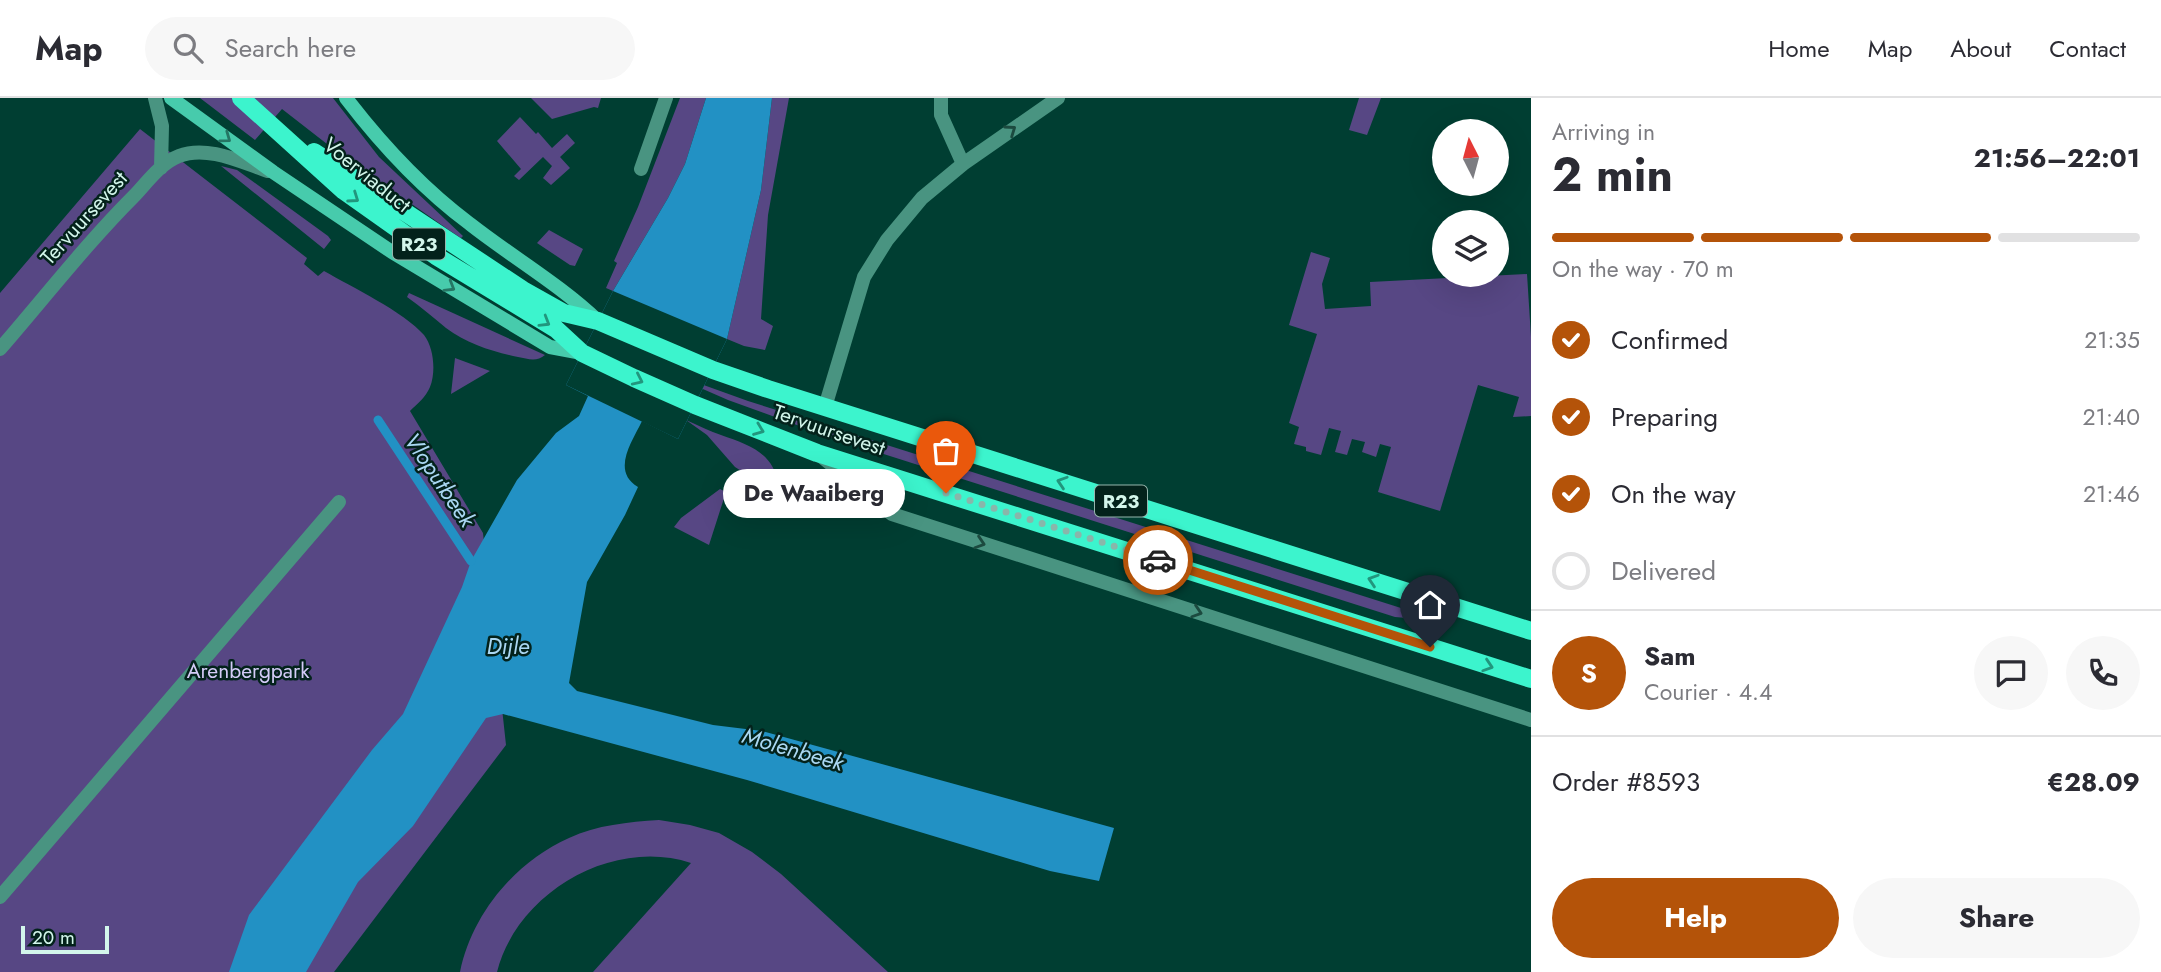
<!DOCTYPE html>
<meta charset="utf-8">
<style>
:root{--surface:#fff;--page:#f7f7f7;--text:#2b2b33;--muted:#7c7c81;--line:#e1e1e2;--accent:#b45309}
body{margin:0;font-family:Jost,sans-serif;background:var(--page);color:var(--text);height:100vh;display:flex;flex-direction:column;font-size:26px;white-space:nowrap}
*{box-sizing:border-box;margin:0}
p{font-size:23px;color:var(--muted)}
.icon{flex:none;width:38px;height:38px;fill:none;stroke:currentColor;stroke-width:2;stroke-linecap:round;stroke-linejoin:round}
.map{position:relative;flex:1;overflow:hidden}
.sheet{display:flex;flex-direction:column;background:var(--surface);width:630px}
.sheet>*{flex:none}
.needle{width:46px;rotate:354deg}
.tools{position:absolute;left:1432px;top:21px;display:grid;gap:14px}
.tools a{display:grid;place-items:center;width:77px;height:77px;border-radius:50%;background:var(--surface);box-shadow:0 7px 28px #0002;font-size:35px}
.scale{position:absolute;left:21px;bottom:18px;width:88px;box-sizing:border-box;padding-left:7px;border:4px solid #d3f6eb;border-top:0;font-size:19px;line-height:24px;white-space:nowrap;color:#d3f6eb;-webkit-text-stroke:5px #03221b;paint-order:stroke}
.pin{position:absolute;display:grid;place-items:center;width:60px;height:60px;color:#fff;margin:-72px -30px;border-radius:50% 50% 50% 0;rotate:-45deg;box-shadow:0 0 7px #0007}
.pin .icon{rotate:45deg}
.courier{position:absolute;display:grid;place-items:center;width:70px;height:70px;margin:-35px;border:5px solid #b45309;border-radius:50%;background:#fff;color:#222;box-shadow:0 2px 9px #0007}
.bubble{position:absolute;height:49px;border-radius:24px;background:var(--surface);box-shadow:0 7px 28px #0002;font-size:23px;font-weight:700;line-height:49px;text-align:center}
.head em{font-style:normal;font-weight:700}
.head div{display:flex;flex-direction:column-reverse}
.head{display:flex;align-items:center;justify-content:space-between;height:119px;padding:0 21px}
h1{font-size:46px;font-weight:700;line-height:52px}
.bar{display:grid;grid-template-columns:repeat(4,1fr);gap:10px 7px;align-content:center;height:84px;padding:0 21px}
.bar i{height:9px;border-radius:5px;background:var(--line)}
.bar .active{background:var(--accent)}
.bar p{grid-column:span 4}
.line{display:flex;align-items:center;gap:18px;padding:0 21px;border-top:2px solid var(--line)}
.line div{flex:1}
.round{display:grid;place-items:center;flex:none;width:74px;height:74px;border-radius:37px;background:var(--page)}
ol{padding:0 21px;list-style:none}
li{display:flex;align-items:center;gap:21px;height:77px}
li p{margin-inline-start:auto}
li .icon{padding:7px;border-radius:50%;background:var(--accent);color:#fff;stroke-width:4}
li:last-child{color:var(--muted)}
li i{width:38px;height:38px;border:4px solid var(--line);border-radius:50%}
.action{display:flex;gap:14px;margin-top:auto;padding:14px 21px}
.action a{flex:1;height:80px;border-radius:42px;background:var(--accent);color:#fff;font-size:28px;font-weight:700;line-height:80px;text-align:center}
.action a+a{background:var(--page);color:var(--text)}
header{display:flex;align-items:center;gap:42px;box-sizing:border-box;height:98px;padding:0 35px;background:var(--surface);border-bottom:2px solid var(--line)}
header strong{font-size:33px}
nav{display:flex;gap:38px;margin-inline-start:auto;font-size:24px}
.search{width:490px;height:63px;background:var(--page);display:flex;align-items:center;gap:18px;box-sizing:border-box;padding:0 24px;border-radius:38px;color:var(--muted);font-size:26px}
main{display:flex;flex:1;min-height:0}
.map>svg:first-child{display:block}
</style>
<header>
<strong>Map</strong>
<div class="search"><svg class="icon" aria-label="search" viewBox="0 0 24 24"><circle cx="10" cy="10" r="6"/><path d="M15 15l6 6"/></svg>Search here</div>
<nav><a>Home</a><a>Map</a><a>About</a><a>Contact</a></nav>
</header>
<main>
<div class="map">
<svg width="1531" height="874" viewBox="0 0 1531 874">
<rect width="100%" height="100%" fill="#003e32"/>
<!-- green -->
<path fill="#574784" d="M200 0H333L379 59 463 138 461 140 446 130 336 53 282 11 255 42Z
M531 0H601L598 10 594 9 552 21Z
M680 0H706L685 66 668 100 613 193 606 190 617 165 614 163 638 109Z
M772 0H789L768 117 761 221 773 228 765 252 744 248 727 241 761 92Z
M1359 0H1381L1367 37 1349 32Z
M520 19 536 36 538 34 552 50 567 36 575 45 560 59 570 70 551 87 543 80 552 68 543 59 519 82 514 78 521 71 497 43Z
M140 31 307 160 304 166 318 178 324 173C352 189 404 214 424 237 434 250 436 274 430 289 426 299 417 306 410 313L483 435 506 647 334 874H0V195Z
M221 68 237 72 328 138 331 142 324 151Z
M549 132 583 151 575 168 570 167 537 145Z
M1311 154 1330 160 1322 186 1325 211 1371 208 1370 184 1527 176 1531 239V318L1513 319 1519 299 1478 287 1440 413 1378 394 1391 349 1380 346 1376 359 1362 354 1365 344 1352 341 1347 357 1335 354 1341 333 1329 330 1321 357 1306 353V349L1294 346 1299 329 1289 325 1317 236 1289 227Z
M409 195 545 257C537 264 528 261 518 259 494 254 467 246 446 230 433 219 421 209 407 199Z
M455 260 490 273 451 296Z
M648 267 748 303 1442 523 1395 519 827 338 728 302Z
M686 322C698 327 709 333 721 337 749 347 775 355 778 388L746 376 735 369 707 337Z
M720 391 726 394 709 447 674 429 681 420Z
M659 722 690 727 719 735 752 754 781 776 888 874H593L691 765C612 739 517 795 497 874H460C472 816 515 764 569 740 597 727 628 724 659 722Z"/>
<!-- water -->
<path fill="#2291c4" d="M706 0H772L761 92 727 241 678 341 642 323C632 344 611 373 638 389L625 417 587 484 569 585 577 593 713 627 762 633 1114 730 1099 783 1050 773 747 682 503 616 486 620 413 728 358 784 306 874H229L249 817 372 652 403 616 462 489 471 463 517 382 556 335 579 318 588 298 566 287 613 193 668 100 685 66Z"/>
<!-- pier -->
<path fill="#003e32" d="M613 193 727 241 678 341 566 287Z"/>
<g fill="none" stroke-linecap="round" stroke-linejoin="round">
<!-- stream -->
<path stroke="#2291c4" stroke-width="9" d="M378 322 471 463"/>
<!-- street -->
<path stroke="#499481" stroke-width="14" d="M155 0 162 28 161 70
M941 0V17L963 66
M641 71 666 0
M0 251C45 199 87 145 135 97 148 83 161 65 179 58 207 47 241 64 268 73
M825 309 864 179 887 142 922 100 963 66 1058 0
M821 358 892 416 1531 622
M0 799 339 404"/>
<!-- secondary -->
<path stroke="#47cbac" stroke-width="14" d="M171 0 273 74 392 154 550 249 582 255
M346 0C382 47 423 91 470 126 512 159 559 186 598 223"/>
<!-- primary -->
<path stroke="#3cf4cd" stroke-width="18" d="M241 0 344 93 436 158 556 231 582 255 634 280 695 307 817 355 1531 581
M314 54 523 192 564 215 598 223 713 272 768 291 1531 533"/>
</g>
<!-- one-way arrows -->
<defs><path id="oneway-chevron" d="M-2-3.5L2.5 0L-2 3.5" fill="none" stroke-width="1.6" stroke-linecap="round" stroke-linejoin="round" transform="scale(1.75)"/></defs>
<g stroke="#1c4a3f">
<use href="#oneway-chevron" transform="translate(1011 32) rotate(-35)"/>
<use href="#oneway-chevron" transform="translate(980 445) rotate(18)"/>
<use href="#oneway-chevron" transform="translate(1197 514) rotate(18)"/>
</g>
<g stroke="#257664">
<use href="#oneway-chevron" transform="translate(226 40) rotate(36)"/>
<use href="#oneway-chevron" transform="translate(450 189) rotate(31)"/>
</g>
<g stroke="#22967d">
<use href="#oneway-chevron" transform="translate(354 100) rotate(35)"/>
<use href="#oneway-chevron" transform="translate(545 224) rotate(31)"/>
<use href="#oneway-chevron" transform="translate(638 282) rotate(25)"/>
<use href="#oneway-chevron" transform="translate(759 332) rotate(21)"/>
<use href="#oneway-chevron" transform="translate(1062 384) rotate(-162)"/>
<use href="#oneway-chevron" transform="translate(1373 482) rotate(-162)"/>
<use href="#oneway-chevron" transform="translate(1488 568) rotate(18)"/>
</g>
<g fill="none" stroke-linecap="round" stroke-linejoin="round">
<!-- done -->
<path stroke="#89b6aa" stroke-width="7" stroke-dasharray="0 12.6" d="M946 395 1158 462"/>
<!-- route -->
<path stroke="#b45309" stroke-width="9" d="M1158 462 1430 549"/>
</g>
<g text-anchor="middle" stroke-width="5" stroke-linejoin="round" paint-order="stroke">
<!-- shield labels -->
<g fill="#03221b" stroke="#95b6ad" stroke-width="2">
<rect x="393" y="130.5" width="52" height="31" rx="5"/>
<rect x="1095" y="387.5" width="52" height="31" rx="5"/>
</g>
<g font-size="19" font-weight="bold" fill="#d3f6eb">
<text x="419" y="153">R23</text>
<text x="1121" y="410">R23</text>
</g>
<!-- street labels -->
<g font-size="21" fill="#d3f6eb" stroke="#03221b">
<text transform="translate(367 77) rotate(39)" y="7">Voerviaduct</text>
<text transform="translate(84 120) rotate(-48)" y="7">Tervuursevest</text>
<text transform="translate(829 332) rotate(19)" y="7">Tervuursevest</text>
</g>
<!-- park labels -->
<g font-size="21" fill="#d4cbf7" stroke="#03221b">
<text x="248" y="580">Arenbergpark</text>
</g>
<!-- water labels -->
<g font-size="23" font-style="italic" fill="#aad7f2" stroke="#03221b">
<text transform="translate(440 382) rotate(56)" y="8">Vloputbeek</text>
<text x="508" y="556">Dijle</text>
<text transform="translate(793 651) rotate(16)" y="8">Molenbeek</text>
</g>
</g>
</svg>
<div class="tools">
<a><svg class="needle" viewBox="-14 -14 28 28"><path d="M0-13l5 13h-10z" fill="#e53935"/><path d="M0 13l5-13h-10z" fill="#7c7c81"/></svg></a>
<a><svg class="icon" aria-label="layers" viewBox="0 0 24 24"><path d="M12 4l9 5-9 5-9-5zM3 14l9 5 9-5"/></svg></a>
</div>
<div class="scale">20 m</div>
<div class="pin" style="left:946px;top:395px;background:#ea580c"><svg class="icon" aria-label="bag" viewBox="0 0 24 24"><path d="M5 8h14l-1 12H6zM9 8a3 3 0 0 1 6 0"/></svg></div>
<div class="pin" style="left:1430px;top:549px;background:#1f2937"><svg class="icon" aria-label="home" viewBox="0 0 24 24"><path d="M3 11l9-7 9 7M6 9v11h12V9"/></svg></div>
<div class="courier" style="left:1158px;top:462px"><svg class="icon" aria-label="car" viewBox="0 0 24 24"><path d="M5 17H2v-5l4-1 3-4h7l3 4 3 1v5h-3M9 17h6M6 11h13"/><circle cx="7" cy="17" r="2"/><circle cx="17" cy="17" r="2"/></svg></div>
<div class="bubble" style="left:723px;top:371px;width:182px">De Waaiberg</div>
</div>
<section class="sheet">
<div class="head"><div><h1>2 min</h1><p>Arriving in</p></div><em>21:56–22:01</em></div>
<div class="bar"><i class="active"></i><i class="active"></i><i class="active"></i><i></i><p>On the way · 70 m</p></div>
<ol>
<li><svg class="icon" aria-label="check" viewBox="0 0 24 24"><path d="M5 12l5 5 9-10"/></svg>Confirmed<p>21:35</p></li>
<li><svg class="icon" aria-label="check" viewBox="0 0 24 24"><path d="M5 12l5 5 9-10"/></svg>Preparing<p>21:40</p></li>
<li><svg class="icon" aria-label="check" viewBox="0 0 24 24"><path d="M5 12l5 5 9-10"/></svg>On the way<p>21:46</p></li>
<li><i></i>Delivered</li>
</ol>
<div class="line" style="height:126px"><b class="round" style="background:var(--accent);color:#fff">S</b><div><b>Sam</b><p>Courier · 4.4</p></div><a class="round"><svg class="icon" aria-label="chat" viewBox="0 0 24 24"><path d="M4 5h16v11H9l-5 4z"/></svg></a><a class="round"><svg class="icon" aria-label="phone" viewBox="0 0 24 24"><path d="M5 4h4l2 5-3 2q2 4 5 5l2-3 5 2v4C11 20 4 13 5 4z"/></svg></a></div>
<div class="line" style="height:91px"><div>Order #8593</div><b>€28.09</b></div>
<div class="action"><a>Help</a><a>Share</a></div>
</section>
</main>
